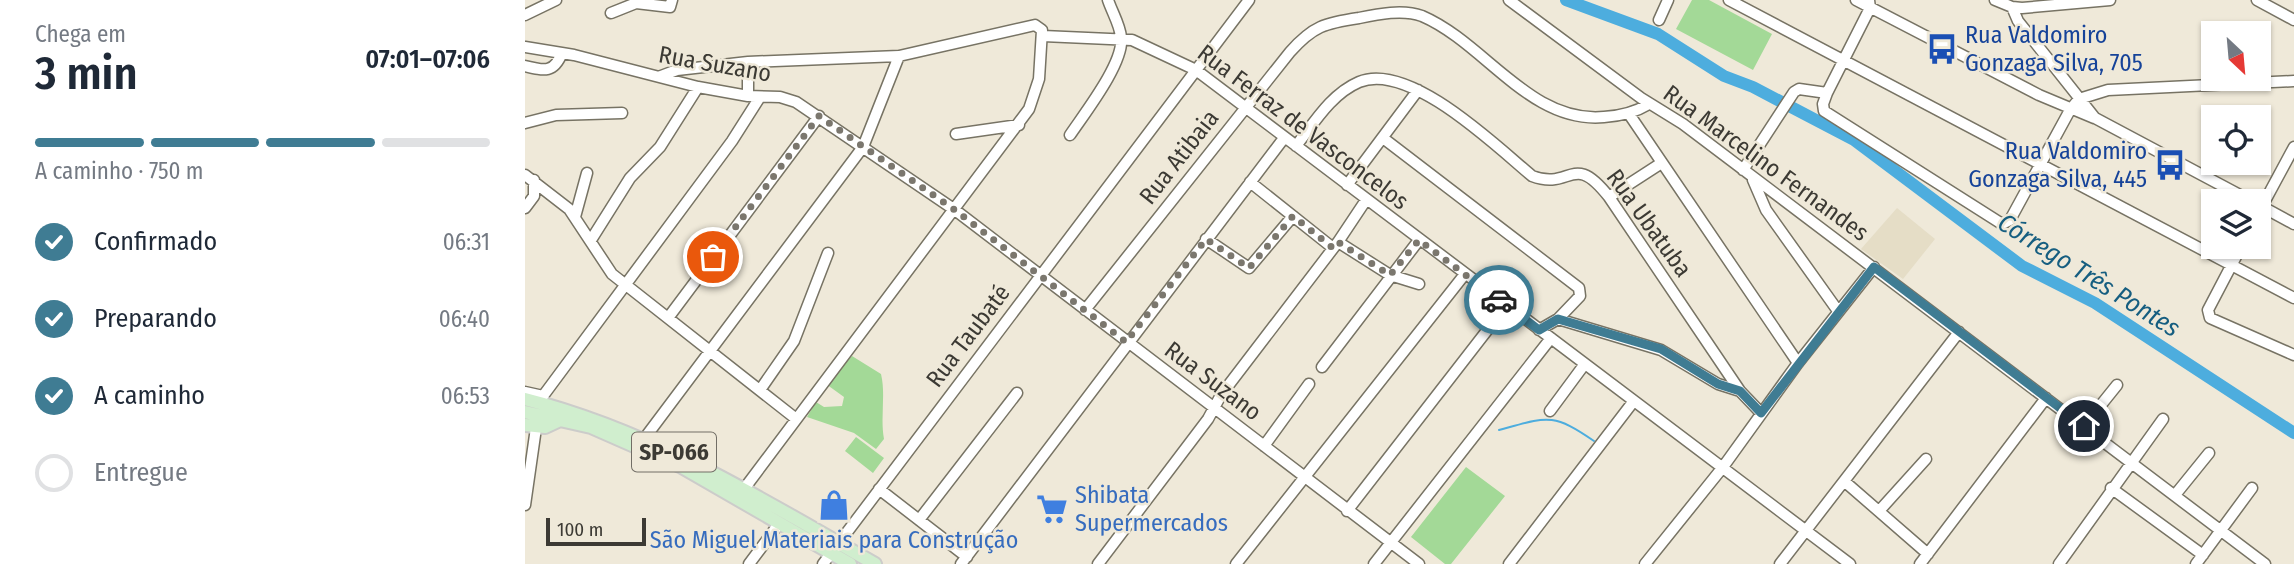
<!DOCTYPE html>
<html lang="pt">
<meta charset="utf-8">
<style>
:root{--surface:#fff;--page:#f2f2f3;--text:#1f2937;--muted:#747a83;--line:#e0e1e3;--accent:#3f7c93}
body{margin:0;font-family:"Fira Sans Condensed",sans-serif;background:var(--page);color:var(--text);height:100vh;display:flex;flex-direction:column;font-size:26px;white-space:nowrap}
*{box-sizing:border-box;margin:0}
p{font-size:23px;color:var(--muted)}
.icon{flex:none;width:38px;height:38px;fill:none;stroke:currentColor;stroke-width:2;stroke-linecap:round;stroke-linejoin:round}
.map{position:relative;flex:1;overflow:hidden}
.panel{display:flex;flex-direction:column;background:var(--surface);width:525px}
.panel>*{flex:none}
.needle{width:46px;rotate:154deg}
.tools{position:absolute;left:1676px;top:21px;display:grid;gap:14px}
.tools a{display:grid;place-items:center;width:70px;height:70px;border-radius:0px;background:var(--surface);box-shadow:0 2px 5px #0004;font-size:35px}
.scale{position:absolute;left:21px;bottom:18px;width:100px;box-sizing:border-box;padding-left:7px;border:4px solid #3c3a34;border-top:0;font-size:19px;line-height:24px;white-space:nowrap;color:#3c3a34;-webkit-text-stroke:5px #efe9d9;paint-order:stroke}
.pin{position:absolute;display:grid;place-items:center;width:60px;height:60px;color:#fff;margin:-30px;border:4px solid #fff;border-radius:50%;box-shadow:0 2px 7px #0007}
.courier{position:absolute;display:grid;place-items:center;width:70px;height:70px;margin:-35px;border:5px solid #3f7c93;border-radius:50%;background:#fff;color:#222;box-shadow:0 2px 9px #0007}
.overview em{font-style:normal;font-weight:600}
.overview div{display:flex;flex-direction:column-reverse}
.overview{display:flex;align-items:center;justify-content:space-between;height:119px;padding:0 35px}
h1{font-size:46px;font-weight:600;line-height:52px}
.bar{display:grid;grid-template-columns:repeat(4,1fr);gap:10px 7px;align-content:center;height:84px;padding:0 35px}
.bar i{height:9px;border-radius:5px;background:var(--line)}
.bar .current{background:var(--accent)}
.bar p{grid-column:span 4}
ol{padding:0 35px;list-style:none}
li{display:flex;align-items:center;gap:21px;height:77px}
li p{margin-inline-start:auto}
li .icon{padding:7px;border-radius:50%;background:var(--accent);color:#fff;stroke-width:4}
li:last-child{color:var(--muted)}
li i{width:38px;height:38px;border:4px solid var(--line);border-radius:50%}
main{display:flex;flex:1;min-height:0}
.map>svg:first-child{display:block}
</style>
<main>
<section class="panel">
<div class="overview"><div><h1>3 min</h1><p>Chega em</p></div><em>07:01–07:06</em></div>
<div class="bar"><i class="current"></i><i class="current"></i><i class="current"></i><i></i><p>A caminho · 750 m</p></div>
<ol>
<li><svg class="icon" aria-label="check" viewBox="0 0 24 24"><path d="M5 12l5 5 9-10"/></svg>Confirmado<p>06:31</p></li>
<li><svg class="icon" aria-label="check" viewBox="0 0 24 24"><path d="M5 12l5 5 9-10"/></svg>Preparando<p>06:40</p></li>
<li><svg class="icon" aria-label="check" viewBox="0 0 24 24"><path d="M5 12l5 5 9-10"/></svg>A caminho<p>06:53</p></li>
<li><i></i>Entregue</li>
</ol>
</section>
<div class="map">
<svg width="1769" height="564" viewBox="0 0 1769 564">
<rect width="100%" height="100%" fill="#efe9d9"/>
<!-- built -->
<path fill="#e5ddc6" d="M1372 208 1410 239 1378 279 1336 249Z"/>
<!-- green -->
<path fill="#a3d997" d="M1167 0H1184L1247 34 1228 70 1151 29Z
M327 356 356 374C361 395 355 417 359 439L351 449 329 433 282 417 291 402 299 407 317 406 319 397 301 384Z
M331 437 359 458 348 473 320 451Z
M941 467 980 496 926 564H920L886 537Z"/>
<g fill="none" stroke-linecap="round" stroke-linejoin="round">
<!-- stream -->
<path stroke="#4dadde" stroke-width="2" d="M974 430C1022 417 1027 412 1069 441"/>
<!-- river -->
<path stroke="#4dadde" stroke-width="12" d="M1041 0 1133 34 1199 76 1228 87 1329 140 1497 266 1570 303 1769 433"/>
<defs>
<path id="minor" d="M984 0 1116 98 1158 124 1740 564
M1204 0 1769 298
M1331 0 1514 95 1569 118
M1344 0 1345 8 1302 93 1298 104 1299 111 1477 224 1485 220 1545 110 1554 99 1583 90 1769 81
M1470 0 1487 7 1497 8 1585 0
M1732 0 1769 20
M1487 7 1493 21 1570 118 1726 201
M86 13 111 3 145 7 147 0
M0 15 31 0
M1134 20 1143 0
M518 36 607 40 671 70 1325 564
M0 47 49 55 173 87 223 96 255 97 271 102 430 210 894 564
M0 66C20 71 29 73 37 53
M136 76 152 70 223 62 374 56 510 25 517 30 514 79 504 109 219 489
M223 96V62
M1104 114 1273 363
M0 123 31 115 97 113
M431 134 494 125
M545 135C559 114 600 62 596 37 595 25 587 12 583 0
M858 138 1054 288 1055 296 1033 319 1014 330
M771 146C789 123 806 94 834 82 884 61 971 146 1007 176 1047 191 1047 150 1084 197L1215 391 1236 413
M1218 170 1269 92 1274 89 1302 93
M0 175 44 209 87 274 270 418
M1228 180 1241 210 1313 311
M725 182 808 248
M822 185 893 90
M1084 197 1135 164
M1734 205 1769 224
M0 208 9 196V180
M1734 212 1769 147
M50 217 62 173
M681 239 724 268 768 216
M66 240 105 178 135 147 173 87
M813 242 865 275 894 284
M1716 247 1683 310 1685 318 1769 355
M560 310 765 52C788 26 800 23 834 18 853 14 878 9 897 16 960 43 1005 124 1079 117 1096 116 1109 113 1124 104
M143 318 294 116
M1033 319 1136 350 1193 384 1215 391
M797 367 894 240
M235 390 269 341 303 253
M0 392 18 396 207 141 235 97
M1025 411 1059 365
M1559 426 1592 385
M119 439 338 147 374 56
M739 446 784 384
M1319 481 1403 554
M1586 488 1678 555
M354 489 442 557
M1650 495 1684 453
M0 505 11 428
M822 511 981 306
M1354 511 1401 459
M394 520 492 393
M224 564 253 525
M298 564 724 0
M436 564 759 138
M573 564 683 419 696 395 813 242 841 200
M711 564 940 274
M849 564 1026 338
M984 564 1108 402
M1120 564 1198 467 1273 363 1349 267
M1255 564 1434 332
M1395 564 1521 398
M1534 564 1638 419
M1671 564 1727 488"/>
<path id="major" d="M0 399C127 431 237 499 350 564
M0 412 66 427 157 467 325 564
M0 425 20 427 35 420"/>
</defs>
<!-- minor casing -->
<use href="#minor" stroke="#777364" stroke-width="13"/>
<!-- major casing -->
<use href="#major" stroke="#ccccca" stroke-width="16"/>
<!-- minor -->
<use href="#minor" stroke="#fff" stroke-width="10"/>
<!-- major -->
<use href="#major" stroke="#d0eece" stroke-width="12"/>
</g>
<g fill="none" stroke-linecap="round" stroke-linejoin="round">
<!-- done -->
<path stroke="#7b776e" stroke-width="7" stroke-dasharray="0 12.6" d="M188 257 294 116 430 210 601 342 681 239 724 268 768 216 808 248 813 242 865 275 894 240 974 300"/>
<!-- route -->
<path stroke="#3f7c93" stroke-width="9" d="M974 300 1014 330 1033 319 1136 349 1193 384 1215 391 1236 413 1349 267 1559 426"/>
</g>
<!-- icons -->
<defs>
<symbol id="bus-bare" viewBox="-9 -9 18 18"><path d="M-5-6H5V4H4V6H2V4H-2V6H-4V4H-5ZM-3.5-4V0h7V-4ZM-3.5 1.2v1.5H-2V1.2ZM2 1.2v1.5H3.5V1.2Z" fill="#1a4fb4" stroke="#efe9d9" stroke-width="2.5" paint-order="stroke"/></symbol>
<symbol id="shop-bare" viewBox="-9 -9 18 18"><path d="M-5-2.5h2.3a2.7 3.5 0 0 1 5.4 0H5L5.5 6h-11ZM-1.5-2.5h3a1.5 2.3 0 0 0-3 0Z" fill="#3f7fe0" stroke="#efe9d9" stroke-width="2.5" paint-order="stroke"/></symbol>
<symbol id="supermarket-bare" viewBox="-9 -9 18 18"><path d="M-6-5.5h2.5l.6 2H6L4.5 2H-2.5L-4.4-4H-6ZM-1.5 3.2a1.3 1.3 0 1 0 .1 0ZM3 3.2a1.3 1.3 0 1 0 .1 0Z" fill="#3f7fe0" stroke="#efe9d9" stroke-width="2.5" paint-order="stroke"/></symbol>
</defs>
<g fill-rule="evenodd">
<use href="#bus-bare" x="1395" y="27" width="44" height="44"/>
<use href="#bus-bare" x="1623" y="143" width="44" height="44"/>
<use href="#shop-bare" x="287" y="483" width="44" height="44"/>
<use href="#supermarket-bare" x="505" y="487" width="44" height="44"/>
</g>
<g text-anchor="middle" stroke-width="5" stroke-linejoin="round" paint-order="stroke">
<!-- shield labels -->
<rect fill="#efe9d9" stroke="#726e66" stroke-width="2" x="107" y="432.5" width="84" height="39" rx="5"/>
<g font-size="23" font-weight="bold" fill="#3c3a34">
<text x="149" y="460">SP-066</text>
</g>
<!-- transit labels -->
<g font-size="24" fill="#164399" stroke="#efe9d9" text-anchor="start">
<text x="1440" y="43">Rua Valdomiro<tspan x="1440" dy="28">Gonzaga Silva, 705</tspan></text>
<text x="1622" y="159" text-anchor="end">Rua Valdomiro<tspan x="1622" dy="28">Gonzaga Silva, 445</tspan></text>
</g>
<!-- street labels -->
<g font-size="24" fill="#3c3a34" stroke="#efe9d9">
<text transform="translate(190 64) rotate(10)" y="8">Rua Suzano</text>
<text transform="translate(778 127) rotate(37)" y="8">Rua Ferraz de Vasconcelos</text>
<text transform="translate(654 157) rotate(-52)" y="8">Rua Atibaia</text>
<text transform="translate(1241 163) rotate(36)" y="8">Rua Marcelino Fernandes</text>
<text transform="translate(1124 223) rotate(54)" y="8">Rua Ubatuba</text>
<text transform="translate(443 336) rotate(-53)" y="8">Rua Taubaté</text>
<text transform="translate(688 381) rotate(37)" y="8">Rua Suzano</text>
</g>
<!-- shop labels -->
<g font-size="24" fill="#366cbe" stroke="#efe9d9" text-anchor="start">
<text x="550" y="503">Shibata<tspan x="550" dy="28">Supermercados</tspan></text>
<text x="309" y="548" text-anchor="middle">São Miguel Materiais para Construção</text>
</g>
<!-- water labels -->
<g font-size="26" font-style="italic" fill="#165e80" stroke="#efe9d9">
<text transform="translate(1564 275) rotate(32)" y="9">Córrego Três Pontes</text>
</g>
</g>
</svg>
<div class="tools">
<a><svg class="needle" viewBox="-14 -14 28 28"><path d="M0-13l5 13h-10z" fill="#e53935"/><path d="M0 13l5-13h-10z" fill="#747a83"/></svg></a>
<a><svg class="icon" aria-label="locate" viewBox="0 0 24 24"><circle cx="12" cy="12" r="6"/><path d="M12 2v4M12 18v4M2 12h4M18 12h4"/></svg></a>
<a><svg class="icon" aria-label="layers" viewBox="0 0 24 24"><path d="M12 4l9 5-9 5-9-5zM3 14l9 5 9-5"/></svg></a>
</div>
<div class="scale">100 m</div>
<div class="pin" style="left:188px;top:257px;background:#ea580c"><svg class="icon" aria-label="bag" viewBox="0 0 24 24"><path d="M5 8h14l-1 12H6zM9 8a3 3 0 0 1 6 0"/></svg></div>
<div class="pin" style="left:1559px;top:426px;background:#1f2937"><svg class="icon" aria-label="home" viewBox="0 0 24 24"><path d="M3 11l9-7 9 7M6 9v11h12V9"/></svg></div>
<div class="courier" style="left:974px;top:300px"><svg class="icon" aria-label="car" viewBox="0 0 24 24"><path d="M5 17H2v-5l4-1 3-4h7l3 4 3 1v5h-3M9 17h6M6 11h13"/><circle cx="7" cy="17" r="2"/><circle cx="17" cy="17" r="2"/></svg></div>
</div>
</main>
